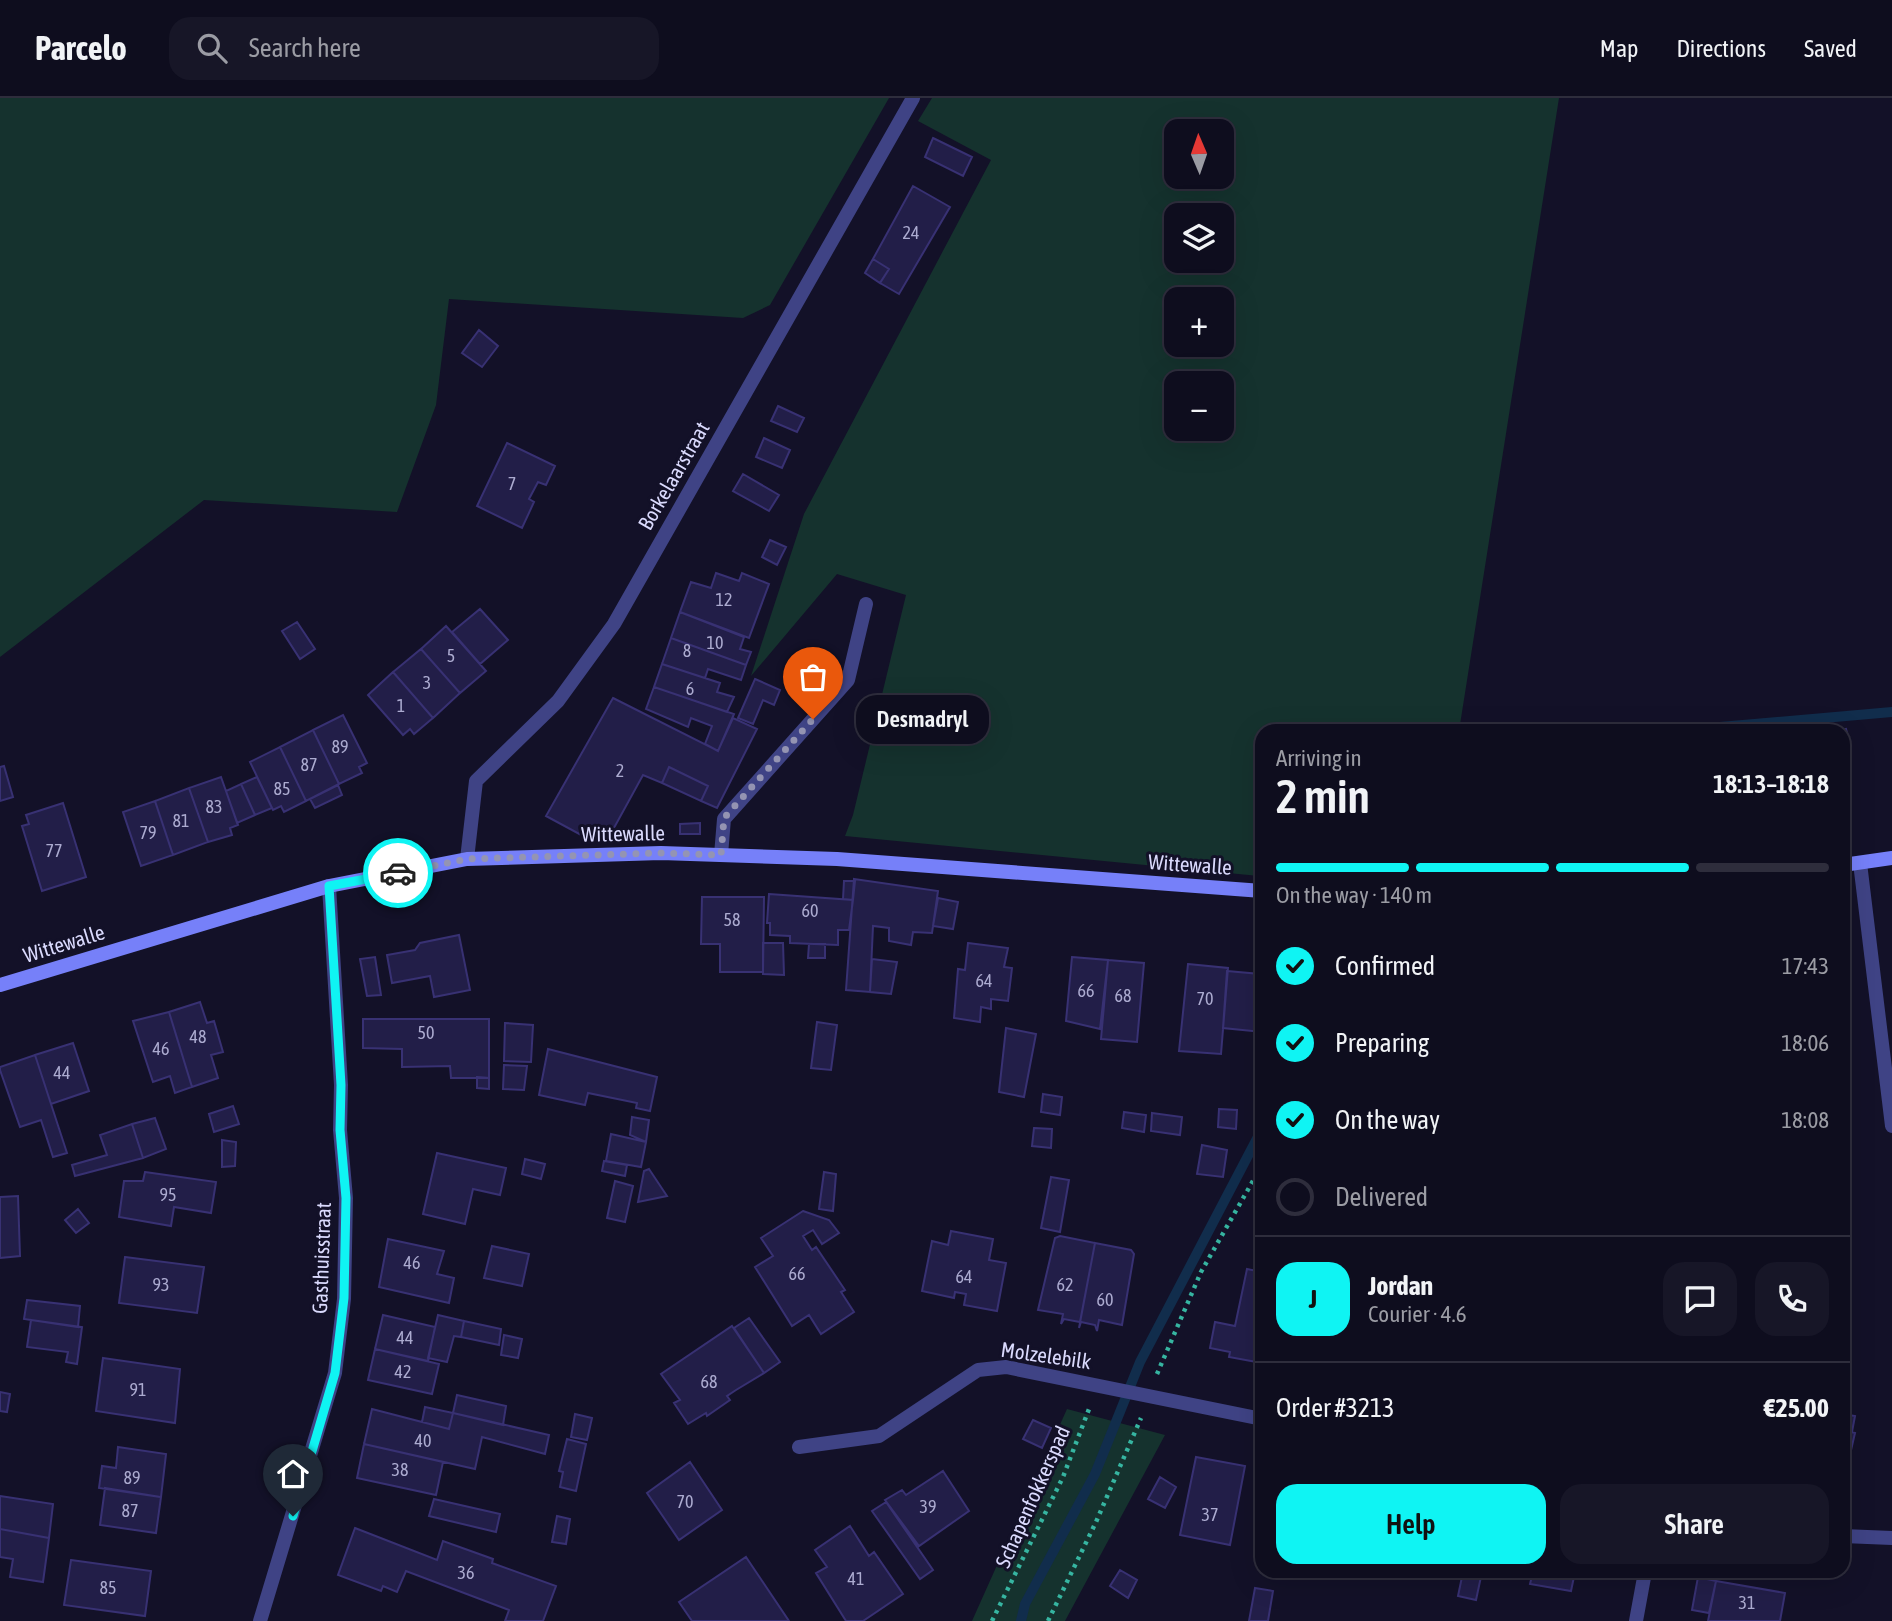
<!DOCTYPE html>
<meta charset="utf-8">
<style>
:root{--surface:#0e0d1e;--page:#171627;--text:#f1f3f6;--muted:#9b9ca4;--line:#2e2d3c;--accent:#0ff4f3}
body{margin:0;font-family:"Asap Condensed",sans-serif;background:var(--page);color:var(--text);height:100vh;display:flex;flex-direction:column;font-size:26px;white-space:nowrap}
*{box-sizing:border-box;margin:0}
p{font-size:23px;color:var(--muted)}
.icon{flex:none;width:38px;height:38px;fill:none;stroke:currentColor;stroke-width:2;stroke-linecap:round;stroke-linejoin:round}
.map{position:relative;flex:1;overflow:hidden}
.drawer{position:absolute;left:1255px;top:626px;width:595px;height:854px;display:flex;flex-direction:column;background:var(--surface);border-radius:21px;box-shadow:0 7px 28px #0002,0 0 0 2px var(--line)}
.drawer>*{flex:none}
.needle{width:46px;rotate:358deg}
.tools{position:absolute;left:1164px;top:21px;display:grid;gap:14px}
.tools a{display:grid;place-items:center;width:70px;height:70px;border-radius:14px;background:var(--surface);box-shadow:0 7px 28px #0002,0 0 0 2px var(--line);font-size:35px}
.pin{position:absolute;display:grid;place-items:center;width:60px;height:60px;color:#fff;margin:-72px -30px;border-radius:50% 50% 50% 0;rotate:-45deg;box-shadow:0 0 7px #0007}
.pin .icon{rotate:45deg}
.courier{position:absolute;display:grid;place-items:center;width:70px;height:70px;margin:-35px;border:5px solid #0ff4f3;border-radius:50%;background:#fff;color:#222;box-shadow:0 2px 9px #0007}
.bubble{position:absolute;height:49px;border-radius:21px;background:var(--surface);box-shadow:0 7px 28px #0002,0 0 0 2px var(--line);font-size:23px;font-weight:600;line-height:49px;text-align:center}
.headline em{font-style:normal;font-weight:600}
.headline div{display:flex;flex-direction:column-reverse}
.headline{display:flex;align-items:center;justify-content:space-between;height:119px;padding:0 21px}
h1{font-size:46px;font-weight:600;line-height:52px}
.bar{display:grid;grid-template-columns:repeat(4,1fr);gap:10px 7px;align-content:center;height:84px;padding:0 21px}
.bar i{height:9px;border-radius:5px;background:var(--line)}
.bar .on{background:var(--accent)}
.bar p{grid-column:span 4}
.line{display:flex;align-items:center;gap:18px;padding:0 21px;border-top:2px solid var(--line)}
.line div{flex:1}
.round{display:grid;place-items:center;flex:none;width:74px;height:74px;border-radius:21px;background:var(--page)}
ol{padding:0 21px;list-style:none}
li{display:flex;align-items:center;gap:21px;height:77px}
li p{margin-inline-start:auto}
li .icon{padding:7px;border-radius:50%;background:var(--accent);color:#111;stroke-width:4}
li:last-child{color:var(--muted)}
li i{width:38px;height:38px;border:4px solid var(--line);border-radius:50%}
.button{display:flex;gap:14px;margin-top:auto;padding:14px 21px}
.button a{flex:1;height:80px;border-radius:21px;background:var(--accent);color:#111;font-size:28px;font-weight:600;line-height:80px;text-align:center}
.button a+a{background:var(--page);color:var(--text)}
header{display:flex;align-items:center;gap:42px;box-sizing:border-box;height:98px;padding:0 35px;background:var(--surface);border-bottom:2px solid var(--line)}
header strong{font-size:33px}
nav{display:flex;gap:38px;margin-inline-start:auto;font-size:24px}
.search{width:490px;height:63px;background:var(--page);display:flex;align-items:center;gap:18px;box-sizing:border-box;padding:0 24px;border-radius:21px;color:var(--muted);font-size:26px}
.map>svg:first-child{display:block}
</style>
<header>
<strong>Parcelo</strong>
<div class="search"><svg class="icon" aria-label="search" viewBox="0 0 24 24"><circle cx="10" cy="10" r="6"/><path d="M15 15l6 6"/></svg>Search here</div>
<nav><a>Map</a><a>Directions</a><a>Saved</a></nav>
</header>
<div class="map">
<svg width="1892" height="1523" viewBox="0 0 1892 1523">
<rect width="100%" height="100%" fill="#131128"/>
<!-- green -->
<path fill="#15322e" fill-rule="evenodd" d="M0 0H889L770 207 743 220 449 201 436 307 397 414 204 402 0 559Z
M932 0H1559L1459 633 1262 634V765L1259 778 845 738 853 717 906 497 837 476 751 578 804 416 991 62 918 23ZM1176 33H1222V79H1176ZM1176 117H1222V163H1176ZM1222 201V247H1176V201ZM1176 285H1222V331H1176Z
M1067 1311 1165 1337 1065 1523H972Z"/>
<g fill="none" stroke-linecap="round" stroke-linejoin="round">
<!-- stream -->
<path stroke="#112d4c" stroke-width="10" d="M1662 634 1892 614
M1021 1523 1025 1506 1095 1376 1140 1264 1262 1031"/>
</g>
<!-- building -->
<path fill="#221e48" stroke="#383173" stroke-width="2" d="M933 40 972 59 963 78 925 59Z
M913 88 950 109 899 196 880 185 889 171 873 161Z
M873 161 889 171 880 185 865 175Z
M479 232 498 248 482 269 462 255Z
M778 308 804 320 797 334 771 323Z
M764 340 790 352 782 370 756 359Z
M507 345 555 368 546 387 538 384 529 401 534 404 522 430 477 408Z
M743 376 779 397 769 413 733 393Z
M770 442 786 449 777 467 762 459Z
M716 475 739 483 742 475 769 486 749 540 680 514 691 484 711 490Z
M480 511 508 542 480 566 452 534Z
M680 514 744 539 740 551 751 554 746 567 671 540Z
M297 524 315 551 300 561 282 533Z
M446 528 486 573 460 595 421 551Z
M671 540 746 567 741 582 708 571 705 580 662 566Z
M421 551 460 595 433 620 393 574Z
M662 566 720 585 717 594 734 599 727 614 654 589Z
M393 574 433 620 414 636 410 631 403 637 368 597Z
M755 581 780 592 774 607 763 602 753 626 738 620Z
M654 589 734 616 718 653 705 646 712 628 691 620 688 629 646 611Z
M613 600 718 653 733 620 757 631 717 710 701 703 708 688 669 669 662 685 643 677 609 739 583 738 546 718Z
M343 617 367 665 359 669 362 675 339 686 313 632Z
M1846 631 1850 646 1843 648V634H1834Z
M313 632 339 686 306 703 280 649Z
M280 649 306 703 284 714 281 708 273 712 250 664Z
M4 668 13 699 0 703V669Z
M669 669 708 688 701 703 662 685Z
M221 679 238 727 230 730 232 737 208 744 189 690Z
M257 679 272 710 255 717 241 686Z
M241 686 255 717 237 725 226 693Z
M338 687 342 697 315 710 310 701Z
M189 690 208 744 173 757 155 703Z
M155 703 173 757 141 768 123 714Z
M63 705 86 779 42 793 22 728 29 726 26 717Z
M700 725V736H680V726Z
M854 781 938 793 932 835 913 834 911 847 889 843V830L873 828 870 894 846 892Z
M844 783H855L853 802 843 801Z
M769 796 853 802 849 832H838V847L790 845V838L770 837V825H767Z
M702 799H764L763 874H720V846H701Z
M938 800 958 804 953 831 933 828Z
M459 837 470 892 434 899 430 878 392 885 387 857 415 852 420 845Z
M763 845H783L784 877 763 876Z
M968 845 1008 850 1004 869 1012 870 1008 903 991 901V911L981 909 980 924 954 920 958 871 965 872Z
M809 846H825V860H808Z
M375 859 381 897 367 898 360 861Z
M1072 859 1108 862 1100 931 1066 923Z
M872 861 897 864 891 896 870 894Z
M1108 862 1144 865 1137 944 1101 941Z
M1188 866 1228 870 1221 956 1179 953Z
M1227 873 1260 876 1262 934 1223 930Z
M200 904 207 925 214 923 223 954 211 957 218 980 192 989 169 914Z
M169 914 192 989 175 995 170 978 153 984 133 923Z
M363 921H489V980H451L450 968 402 969V951L363 950Z
M817 924 837 927 831 972 811 970Z
M505 925 533 927 531 964 504 963Z
M1006 930 1036 936 1024 999 999 994Z
M73 945 89 993 51 1006 35 957Z
M548 951 657 979 650 1013 636 1010 637 1005 588 995 585 1007 539 997Z
M35 957 67 1055 53 1059 41 1022 20 1029 0 972V969Z
M504 967 527 968 524 992 503 991Z
M477 979 489 980V991L477 990Z
M1043 996 1062 999 1060 1017 1041 1014Z
M233 1008 239 1026 214 1034 209 1016Z
M1219 1011 1237 1012 1236 1031 1218 1029Z
M1124 1014 1146 1017 1144 1034 1122 1030Z
M1152 1015 1182 1019 1180 1037 1151 1033Z
M632 1019 649 1022 646 1044 630 1037Z
M155 1020 166 1051 143 1060 132 1026Z
M132 1026 143 1060 75 1078 72 1067 107 1057 100 1037Z
M1034 1030 1052 1031 1051 1050 1032 1048Z
M611 1036 646 1044 641 1069 606 1063Z
M222 1042 236 1044 235 1068 222 1069Z
M1202 1047 1227 1052 1223 1079 1197 1076Z
M437 1055 506 1070 500 1097 473 1091 465 1126 423 1116Z
M525 1061 545 1066 541 1081 522 1076Z
M604 1063 627 1067 625 1078 602 1073Z
M649 1071 667 1098 638 1104 644 1073Z
M145 1074 216 1084 211 1115 174 1109 171 1128 119 1119 124 1083H143Z
M824 1074 836 1076 833 1113 819 1111Z
M1051 1079 1069 1082 1060 1134 1041 1130Z
M615 1083 633 1088 625 1124 607 1120Z
M18 1098 20 1158 0 1160V1099Z
M78 1111 89 1125 76 1135 65 1122Z
M803 1113 829 1122 839 1135 822 1146 813 1132 803 1138 812 1152 816 1149 845 1192 841 1194 854 1214 821 1236 809 1217 792 1228 755 1169 773 1158 761 1140Z
M951 1133 993 1141 989 1162 1006 1165 997 1213 964 1207 966 1196 955 1194 954 1200 922 1193 932 1143 948 1147Z
M1060 1138 1095 1145 1080 1224 1064 1221 1061 1226 1063 1216 1038 1212 1055 1140Z
M388 1141 444 1153 437 1176 454 1180 449 1205 379 1189Z
M1095 1145 1131 1152 1134 1156 1122 1227 1099 1222 1097 1233 1095 1227 1081 1224 1079 1230Z
M492 1148 529 1156 522 1188 484 1180Z
M125 1159 204 1169 197 1215 119 1205Z
M1247 1171 1262 1174V1265L1229 1259 1230 1254 1210 1250 1215 1224 1235 1228Z
M1843 1193H1849L1845 1220 1843 1219Z
M27 1202 80 1208 78 1229 24 1221Z
M383 1217 435 1229 428 1263 375 1251Z
M438 1217 464 1223 461 1239 454 1238 447 1264 428 1260Z
M749 1220 780 1264 764 1275 734 1230Z
M31 1222 82 1229 77 1266 66 1264 68 1254 27 1249Z
M464 1223 501 1231 499 1247 461 1239Z
M732 1228 764 1275 736 1292 727 1298 730 1302 707 1318 706 1315 688 1326 674 1305 680 1302 661 1276Z
M504 1237 522 1241 518 1260 501 1257Z
M375 1251 439 1266 432 1296 368 1282Z
M103 1260 180 1271 175 1325 96 1313Z
M0 1294 10 1296 7 1314 0 1313Z
M457 1297 506 1308 503 1327 453 1315Z
M425 1309 453 1315 449 1331 422 1324Z
M372 1311 449 1331 453 1315 549 1337 545 1356 482 1339 475 1371 364 1346Z
M575 1316 592 1320 587 1342 571 1339Z
M1843 1316 1855 1318 1852 1334 1843 1332Z
M1033 1322 1051 1330 1042 1350 1023 1341Z
M1843 1332 1855 1335 1845 1378 1843 1377Z
M567 1341 586 1346 576 1393 560 1389 563 1374 559 1373Z
M364 1346 443 1364 436 1397 357 1380Z
M118 1349 166 1356 161 1399 99 1390 102 1368 116 1370Z
M1196 1359 1245 1368 1230 1447 1180 1437Z
M690 1364 722 1412 679 1442 647 1395Z
M943 1373 969 1413 919 1448 885 1402 902 1392 906 1397Z
M1160 1379 1176 1389 1165 1410 1148 1401Z
M105 1390 161 1399 156 1435 100 1427Z
M0 1398 53 1406 49 1440 0 1431Z
M434 1401 500 1416 496 1434 429 1418Z
M886 1404 933 1472 920 1481 872 1413Z
M557 1418 570 1421 566 1446 552 1444Z
M850 1428 869 1458 874 1454 903 1496 863 1523H846L816 1475 827 1469 815 1452Z
M355 1430 437 1462 443 1443 493 1461 492 1465 556 1488 543 1523H505L509 1512 406 1473 397 1494 383 1488 381 1493 338 1477Z
M0 1431 49 1440 43 1484 10 1479 13 1461 0 1459Z
M746 1459 789 1523H692L679 1504Z
M71 1462 151 1473 145 1518 64 1507Z
M1120 1472 1137 1482 1128 1500 1110 1488Z
M1463 1474H1482L1476 1502 1458 1498Z
M1533 1474H1575L1571 1493 1530 1486Z
M1698 1479 1716 1483 1709 1515 1692 1512Z
M1716 1483 1785 1495 1780 1523H1708Z
M1255 1490 1273 1493 1268 1523H1249Z"/>
<g fill="none" stroke-linecap="round" stroke-linejoin="round">
<!-- path -->
<path stroke="#36b5a1" stroke-width="4.5" stroke-dasharray="3.5 5" stroke-linecap="butt" d="M1157 1276 1201 1174 1262 1067
M992 1523 1063 1379 1089 1311
M1048 1523 1096 1424 1141 1320"/>
<!-- lane -->
<path stroke="#3f4385" stroke-width="14" d="M721 757 724 721 848 582 866 506"/>
<!-- street -->
<path stroke="#3f4385" stroke-width="14" d="M467 761 476 683 558 603 614 526 913 0
M1860 765 1892 1028
M799 1349 879 1338 978 1272 1006 1269 1262 1321
M1843 1438 1892 1440
M260 1523 335 1275 344 1201 346 1100 340 1032 341 987 329 788
M1636 1523 1645 1474"/>
<!-- secondary -->
<path stroke="#7680f9" stroke-width="14" d="M1843 767 1892 760
M0 887 329 788 467 761 661 755 837 761 1262 793"/>
</g>
<g fill="none" stroke-linecap="round" stroke-linejoin="round">
<!-- done -->
<path stroke="#9494b2" stroke-width="7" stroke-dasharray="0 12.6" d="M398 775 467 761 660 755 721 757 724 720 813 621"/>
<!-- route -->
<path stroke="#0ff4f3" stroke-width="9" d="M293 1418 335 1275 344 1200 346 1100 340 1032 341 987 329 788 398 775"/>
</g>
<g text-anchor="middle" stroke-width="6" stroke-linejoin="round" paint-order="stroke">
<!-- number labels -->
<g font-size="18" fill="#acabd0">
<text x="911" y="141">24</text>
<text x="512" y="392">7</text>
<text x="724" y="508">12</text>
<text x="715" y="551">10</text>
<text x="687" y="559">8</text>
<text x="451" y="564">5</text>
<text x="427" y="591">3</text>
<text x="690" y="597">6</text>
<text x="401" y="614">1</text>
<text x="340" y="655">89</text>
<text x="309" y="673">87</text>
<text x="620" y="679">2</text>
<text x="282" y="697">85</text>
<text x="214" y="715">83</text>
<text x="181" y="729">81</text>
<text x="148" y="741">79</text>
<text x="54" y="759">77</text>
<text x="810" y="819">60</text>
<text x="732" y="828">58</text>
<text x="984" y="889">64</text>
<text x="1086" y="899">66</text>
<text x="1123" y="904">68</text>
<text x="1205" y="907">70</text>
<text x="426" y="941">50</text>
<text x="198" y="945">48</text>
<text x="161" y="957">46</text>
<text x="62" y="981">44</text>
<text x="168" y="1103">95</text>
<text x="412" y="1171">46</text>
<text x="797" y="1182">66</text>
<text x="964" y="1185">64</text>
<text x="161" y="1193">93</text>
<text x="1065" y="1193">62</text>
<text x="1105" y="1208">60</text>
<text x="405" y="1246">44</text>
<text x="403" y="1280">42</text>
<text x="709" y="1290">68</text>
<text x="138" y="1298">91</text>
<text x="423" y="1349">40</text>
<text x="400" y="1378">38</text>
<text x="132" y="1386">89</text>
<text x="685" y="1410">70</text>
<text x="928" y="1415">39</text>
<text x="130" y="1419">87</text>
<text x="1210" y="1423">37</text>
<text x="466" y="1481">36</text>
<text x="856" y="1487">41</text>
<text x="108" y="1496">85</text>
<text x="1747" y="1511">31</text>
</g>
<!-- street labels -->
<g font-size="21" fill="#dadafd" stroke="#131128">
<text transform="translate(674 378) rotate(-60)" y="7">Borkelaarstraat</text>
<text transform="translate(623 736) rotate(-1)" y="7">Wittewalle</text>
<text transform="translate(1190 767) rotate(4)" y="7">Wittewalle</text>
<text transform="translate(64 846) rotate(-17)" y="7">Wittewalle</text>
<text transform="translate(322 1160) rotate(-88)" y="7">Gasthuisstraat</text>
<text transform="translate(1046 1258) rotate(8)" y="7">Molzelebilk</text>
<text transform="translate(1033 1399) rotate(-66)" y="7">Schapenfokkerspad</text>
</g>
</g>
</svg>
<div class="tools">
<a><svg class="needle" viewBox="-14 -14 28 28"><path d="M0-13l5 13h-10z" fill="#e53935"/><path d="M0 13l5-13h-10z" fill="#9b9ca4"/></svg></a>
<a><svg class="icon" aria-label="layers" viewBox="0 0 24 24"><path d="M12 4l9 5-9 5-9-5zM3 14l9 5 9-5"/></svg></a>
<a>+</a>
<a>−</a>
</div>
<div class="pin" style="left:813px;top:621px;background:#ea580c"><svg class="icon" aria-label="bag" viewBox="0 0 24 24"><path d="M5 8h14l-1 12H6zM9 8a3 3 0 0 1 6 0"/></svg></div>
<div class="pin" style="left:293px;top:1418px;background:#1f2937"><svg class="icon" aria-label="home" viewBox="0 0 24 24"><path d="M3 11l9-7 9 7M6 9v11h12V9"/></svg></div>
<div class="courier" style="left:398px;top:775px"><svg class="icon" aria-label="car" viewBox="0 0 24 24"><path d="M5 17H2v-5l4-1 3-4h7l3 4 3 1v5h-3M9 17h6M6 11h13"/><circle cx="7" cy="17" r="2"/><circle cx="17" cy="17" r="2"/></svg></div>
<div class="bubble" style="left:856px;top:597px;width:133px">Desmadryl</div>
<section class="drawer">
<div class="headline"><div><h1>2 min</h1><p>Arriving in</p></div><em>18:13–18:18</em></div>
<div class="bar"><i class="on"></i><i class="on"></i><i class="on"></i><i></i><p>On the way · 140 m</p></div>
<ol>
<li><svg class="icon" aria-label="check" viewBox="0 0 24 24"><path d="M5 12l5 5 9-10"/></svg>Confirmed<p>17:43</p></li>
<li><svg class="icon" aria-label="check" viewBox="0 0 24 24"><path d="M5 12l5 5 9-10"/></svg>Preparing<p>18:06</p></li>
<li><svg class="icon" aria-label="check" viewBox="0 0 24 24"><path d="M5 12l5 5 9-10"/></svg>On the way<p>18:08</p></li>
<li><i></i>Delivered</li>
</ol>
<div class="line" style="height:126px"><b class="round" style="background:var(--accent);color:#111">J</b><div><b>Jordan</b><p>Courier · 4.6</p></div><a class="round"><svg class="icon" aria-label="chat" viewBox="0 0 24 24"><path d="M4 5h16v11H9l-5 4z"/></svg></a><a class="round"><svg class="icon" aria-label="phone" viewBox="0 0 24 24"><path d="M5 4h4l2 5-3 2q2 4 5 5l2-3 5 2v4C11 20 4 13 5 4z"/></svg></a></div>
<div class="line" style="height:91px"><div>Order #3213</div><b>€25.00</b></div>
<div class="button"><a>Help</a><a>Share</a></div>
</section>
</div>
